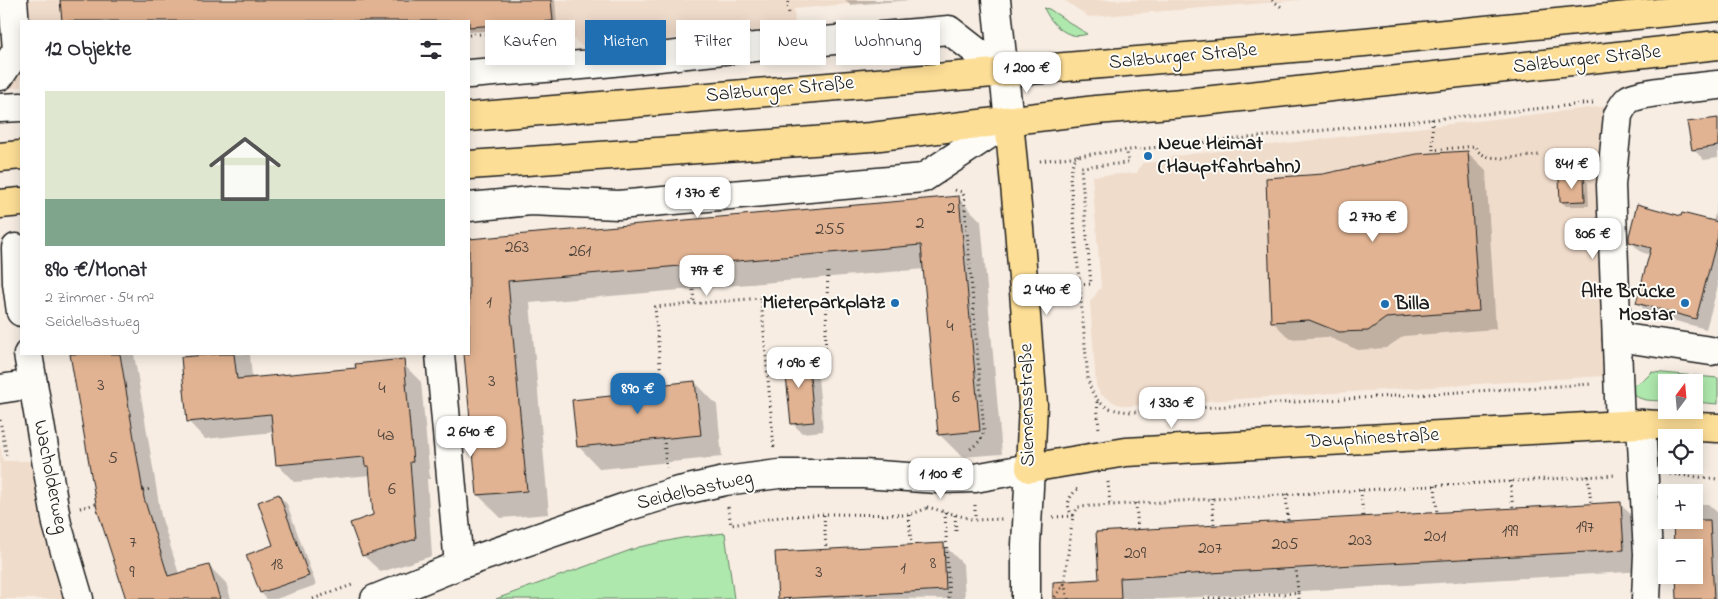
<!DOCTYPE html>
<html lang="de">
<head>
<meta charset="utf-8">
<style>
	body { margin:0; font-family:"Indie Flower",sans-serif; background:#f2f2f3; color:#2b2b33; height:100vh; display:flex; flex-direction:column; font-size:19px; white-space:nowrap }
	* { box-sizing:border-box; margin:0 }
	p { font-size:16px; color:#7c7c81 }
	.icon { flex:none; width:28px; height:28px; fill:none; stroke:currentColor; stroke-width:2; stroke-linecap:round; stroke-linejoin:round }
	.map { position:relative; flex:1; overflow:hidden }
	.side { position:absolute; left:20px; top:20px; width:450px; height:335px; display:flex; flex-direction:column; background:#fff; border-radius:0px; box-shadow:0 2px 12px #0003 }
	.side>* { flex:none }
	.banner { position:absolute; left:485px; top:20px; width:475px; height:45px; display:flex; gap:10px }
	.needle { width:32px; rotate:16deg }
	.buttons { position:absolute; left:1658px; top:374px; display:grid; gap:10px }
	.buttons a { display:grid; place-items:center; width:45px; height:45px; border-radius:0px; background:#fff; box-shadow:0 2px 12px #0003; font-size:25px }
	.price { position:absolute; translate:-50% -42px; padding:0 11px; border-radius:10px; background:#fff; color:#222; font-size:16px; line-height:32px; filter:drop-shadow(0 1px 2px #0008) }
	.price::after { content:''; position:absolute; left:50%; top:30px; width:15px; height:11px; margin-left:-8px; background:inherit; clip-path:polygon(0 0,100% 0,50% 100%) }
	.price.active { background:#1f6fb2; color:#fff }
	ul { padding:0; list-style:none }
	li { display:grid; align-content:center; gap:10px; height:265px; padding:0 25px }
	li+li { border-top:1px solid #e1e1e2 }
	li span { display:grid; place-items:center; height:155px; border-radius:0px; color:#555 }
	li>.icon { margin-inline-start:auto }
	span .icon { width:90px; height:90px; fill:#fffc; stroke-width:1 }
	li b { font-size:21px }
	h2 { display:flex; justify-content:space-between; align-items:center; height:60px; padding:0 25px; font-size:21px }
	.pill { padding:0 18px; border-radius:0px; background:#fff; box-shadow:0 2px 12px #0003; font-size:18px; line-height:45px }
	.pill.active { background:#1f6fb2; color:#fff }
	.map>svg:first-child { display:block }
	.built { fill:#f0dccb }
	.green { fill:#aee8ad; stroke:#658264 }
	.shadow { fill:#0003 }
	.building { fill:#e1b392; stroke:#1c1c1c }
	.lines { fill:none; stroke-linecap:round; stroke-linejoin:round }
	.minor-casing { stroke:#1c1c1c; stroke-width:31 }
	.major-casing { stroke:#1c1c1c; stroke-width:31 }
	.path { stroke:#1c1c1c; stroke-width:3; stroke-dasharray:1 4; stroke-linecap:butt }
	.minor { stroke:#fdfcf7; stroke-width:28 }
	.major { stroke:#fdde96; stroke-width:28 }
	.poi-dot { fill:#1f6fb2; stroke:#fdfcf7; stroke-width:2 }
	.labels { text-anchor:middle; dominant-baseline:central; stroke-width:4; stroke-linejoin:round; paint-order:stroke }
	.number-label { font-size:18px; fill:#4d423a }
	.street-label { font-size:20px; fill:#1c1c1c; stroke:#fdfcf7 }
	.poi-label { font-size:20px; font-weight:bold; fill:#1c1c1c; stroke:#fdfcf7; text-anchor:start }
</style>
</head>
<body>
<div class="map">
<svg width="1718" height="599" viewBox="0 0 1718 599">
	<rect width="100%" height="100%" fill="#f7ede3"/>
	<filter id="ink" filterUnits="userSpaceOnUse"><feTurbulence type="fractalNoise" baseFrequency=".02" numOctaves="2"/><feDisplacementMap in="SourceGraphic" scale="10" xChannelSelector="R" yChannelSelector="G"/><feConvolveMatrix kernelMatrix="1 2 1 2 8 2 1 2 1" color-interpolation-filters="sRGB"/></filter>
	<g filter="url(#ink)">
		<g class="built">
			<polygon points="0,0 890,0 794,9 795,27 583,47 557,25 469,32 469,21 21,21 21,87 0,89"/>
			<polygon points="1064,0 1302,0 1089,17"/>
			<polygon points="1606,106 1599,167 1604,376 1128,406 1117,404 1100,394 1096,385 1090,302 1101,287 1092,176 1137,173 1142,163 1166,161 1166,157"/>
			<polygon points="0,445 3,461 32,461 68,599 0,599"/>
		</g>
		<g class="green">
			<path d="M1044,8L1049,9L1087,34C1068,41 1051,24 1044,8Z"/>
			<path d="M1652,372L1718,378V404L1694,402V382H1666V401C1652,400 1635,403 1630,387L1645,379Z"/>
			<polygon points="725,533 734,599 496,599 639,547 682,538"/>
		</g>
		<g class="shadow">
			<polygon points="61,0 555,0 557,26 469,32 469,21 63,21"/>
			<polygon points="845,0 913,0 850,5"/>
			<polygon points="1718,119 1718,158 1704,160 1693,149"/>
			<polygon points="1468,153 1486,170 1496,329 1404,336 1386,348 1358,350 1328,337 1290,339 1272,321 1323,175"/>
			<polygon points="1584,178 1588,183 1589,206 1566,206 1561,201"/>
			<polygon points="958,198 981,221 1002,454 962,457 939,434 925,269 530,303 549,514 501,518 478,495 472,359 469,326 469,240"/>
			<polygon points="1717,204 1718,286 1706,329 1649,314 1638,303 1651,255 1641,252 1630,241 1682,218 1713,222"/>
			<polygon points="71,354 134,354 161,516 179,574 209,566 226,583 231,599 127,599 98,509"/>
			<polygon points="207,354 250,354 252,378 404,365 421,382 430,479 427,479 432,556 381,572 363,555 375,515 371,475 294,482 277,464 274,432 205,439 188,421"/>
			<polygon points="807,356 817,366 823,431 802,433 792,423"/>
			<polygon points="695,382 717,405 722,457 600,469 578,446 631,395"/>
			<polygon points="279,496 287,504 316,585 276,599 267,599 261,593 248,555 275,546"/>
			<polygon points="1620,504 1643,526 1645,571 1164,599 1075,599 1100,580"/>
			<polygon points="1694,504 1708,504 1718,513 1718,599 1678,599 1677,575 1694,575 1694,548 1674,520 1694,520"/>
			<polygon points="943,544 963,564 965,599 779,598"/>
		</g>
		<g class="building">
			<polygon points="60,0 551,0 553,21 469,27 469,21 62,21"/>
			<polygon points="1718,118 1718,146 1692,150 1687,122"/>
			<polygon points="1468,151 1479,311 1386,318 1368,331 1339,332 1309,320 1271,322 1266,178 1323,174 1417,154"/>
			<polygon points="1584,177 1585,201 1560,202 1559,178"/>
			<polygon points="959,196 980,431 938,435 921,245 508,281 527,491 477,495 464,354 469,354 469,239"/>
			<polygon points="1637,204 1681,216 1682,213 1718,222 1718,236 1696,319 1636,303 1651,248 1629,242 1629,236"/>
			<polygon points="70,354 120,354 144,498 168,576 209,565 220,599 126,599 97,509"/>
			<polygon points="217,354 234,354 237,379 356,368 355,364 404,359 413,462 410,462 416,539 362,556 350,523 373,515 369,466 365,466 364,457 276,465 271,414 187,422 181,357"/>
			<polygon points="808,354 814,422 791,424 784,357"/>
			<polygon points="695,381 701,435 577,447 572,400 630,394 629,388"/>
			<polygon points="279,494 309,576 260,593 246,555 273,545 258,502"/>
			<polygon points="1621,502 1624,550 1120,578 1121,599 1053,599 1053,582 1099,579 1096,532"/>
			<polygon points="1673,520 1710,520 1714,599 1677,599 1676,575 1694,575 1694,548 1674,548"/>
			<polygon points="944,543 946,590 778,599 775,552"/>
		</g>
		<g class="lines">
			<defs>
				<g id="minor">
					<polyline points="469,74 594,64 733,49 949,30 1003,72"/>
					<polyline points="0,76 17,50 13,0"/>
					<polyline points="0,108 21,107"/>
					<polyline points="469,207 531,201 618,205 923,178 1009,121 996,0"/>
					<polyline points="16,248 17,283 21,312"/>
					<polyline points="1617,339 1631,339 1711,351"/>
					<polyline points="28,354 57,524 79,599"/>
					<polyline points="440,354 459,565"/>
					<polyline points="0,389 33,384"/>
					<polyline points="1641,424 1648,554 1646,599"/>
					<path d="M1620,425L1611,185L1618,115C1621,109 1624,103 1629,99C1640,92 1702,87 1718,85"/>
					<polyline points="375,599 459,565 626,507 675,492 725,481 779,474 863,474 938,479 975,478 1030,468 1026,545 1026,599"/>
				</g>
				<g id="major">
					<polyline points="469,117 1364,42 1718,7"/>
					<polyline points="1009,121 1019,228 1033,405 1030,468 1126,452 1641,424 1718,428"/>
					<polyline points="0,157 21,155"/>
					<polyline points="469,165 871,137 1096,110 1195,102 1718,45"/>
					<polyline points="0,204 21,202"/>
				</g>
			</defs>
			<use href="#minor" class="minor-casing"/>
			<use href="#major" class="major-casing"/>
			<g class="path">
				<polyline points="1272,0 1284,9"/>
				<polyline points="788,2 789,16"/>
				<polyline points="469,35 553,28 566,39"/>
				<path d="M1432,119L1433,150L1475,146C1481,165 1523,156 1540,155"/>
				<path d="M1078,155L1073,162L1070,177L1088,379C1094,405 1106,410 1131,412L1592,384"/>
				<polyline points="1040,161 1100,153 1593,103"/>
				<polyline points="955,190 962,192 964,196 984,431 981,440 968,451"/>
				<polyline points="691,265 694,303"/>
				<polyline points="1079,285 1091,284 1081,167 1128,163 1127,151"/>
				<polyline points="825,358 828,272"/>
				<polyline points="661,377 655,307 761,298 774,449"/>
				<polyline points="1097,402 1099,430"/>
				<polyline points="0,420 7,457"/>
				<polyline points="664,438 666,468"/>
				<polyline points="1670,474 1718,479"/>
				<polyline points="1588,476 1591,504"/>
				<polyline points="1510,481 1513,509"/>
				<polyline points="1108,482 1110,505"/>
				<polyline points="1435,485 1437,513"/>
				<polyline points="1361,490 1363,517"/>
				<polyline points="143,491 150,489"/>
				<polyline points="1286,494 1288,521"/>
				<polyline points="1212,498 1214,525"/>
				<polyline points="1136,503 1138,530"/>
				<polyline points="975,505 975,520"/>
				<polyline points="728,507 731,525 780,517 827,514 909,515 928,508"/>
				<polyline points="927,507 975,520 1002,519"/>
				<polyline points="80,508 96,504"/>
				<polyline points="945,512 949,599"/>
				<polyline points="824,515 826,549"/>
				<polyline points="909,515 911,545"/>
				<polyline points="955,515 956,532"/>
				<path d="M1073,516C1065,507 1068,496 1078,489"/>
				<polyline points="1053,517 1073,516"/>
				<polyline points="1298,593 1299,599"/>
				<polyline points="1055,597 1064,584"/>
				<polyline points="313,599 352,585"/>
				<polyline points="1068,599 1064,583 1073,516 1078,507 1616,475"/>
				<polyline points="1204,599 1298,593 1296,568"/>
			</g>
			<use href="#minor" class="minor"/>
			<use href="#major" class="major"/>
		</g>
	</g>
	<g class="poi-dot">
		<circle cx="1148" cy="156" r="5"/>
		<circle cx="895" cy="303" r="5"/>
		<circle cx="1685" cy="303" r="5"/>
		<circle cx="1385" cy="304" r="5"/>
	</g>
	<g class="labels">
		<g class="number-label">
			<text x="951" y="209">2</text>
			<text x="920" y="224">2</text>
			<text x="830" y="230">255</text>
			<text x="517" y="248">263</text>
			<text x="580" y="252">261</text>
			<text x="489" y="303">1</text>
			<text x="950" y="327">4</text>
			<text x="492" y="382">3</text>
			<text x="101" y="386">3</text>
			<text x="382" y="389">4</text>
			<text x="956" y="398">6</text>
			<text x="386" y="436">4a</text>
			<text x="113" y="459">5</text>
			<text x="392" y="490">6</text>
			<text x="1585" y="528">197</text>
			<text x="1510" y="532">199</text>
			<text x="1435" y="537">201</text>
			<text x="1360" y="541">203</text>
			<text x="133" y="543">7</text>
			<text x="1285" y="545">205</text>
			<text x="1210" y="549">207</text>
			<text x="1135" y="554">209</text>
			<text x="933" y="564">8</text>
			<text x="277" y="565">18</text>
			<text x="903" y="569">1</text>
			<text x="132" y="573">9</text>
			<text x="819" y="573">3</text>
		</g>
		<g class="street-label">
			<text transform="translate(1183 57) rotate(-5)">Salzburger Straße</text>
			<text transform="translate(1587 60) rotate(-6)">Salzburger Straße</text>
			<text transform="translate(780 90) rotate(-5)">Salzburger Straße</text>
			<text transform="translate(1028 405) rotate(-91)">Siemensstraße</text>
			<text transform="translate(1373 439) rotate(-3)">Dauphinestraße</text>
			<text transform="translate(50 477) rotate(79)">Wacholderweg</text>
			<text transform="translate(695 491) rotate(-13)">Seidelbastweg</text>
		</g>
		<g class="poi-label">
			<text x="1158" y="144">Neue Heimat<tspan x="1158" dy="23">(Hauptfahrbahn)</tspan></text>
			<text x="1675" y="292" text-anchor="end">Alte Brücke<tspan x="1675" dy="23">Mostar</tspan></text>
			<text x="885" y="303" text-anchor="end">Mieterparkplatz</text>
			<text x="1395" y="304">Billa</text>
		</g>
	</g>
</svg>
<div class="buttons">
<a><svg class="needle" viewBox="-14 -14 28 28"><path d="M0-13l5 13h-10z" fill="#e53935"/><path d="M0 13l5-13h-10z" fill="#7c7c81"/></svg></a>
<a><svg class="icon" aria-label="locate" viewBox="0 0 24 24"><circle cx="12" cy="12" r="6"/><path d="M12 2v4M12 18v4M2 12h4M18 12h4"/></svg></a>
<a>+</a>
<a>−</a>
</div>
<b class="price" style="left:1027px;top:94px">1 200 €</b>
<b class="price" style="left:1572px;top:190px">841 €</b>
<b class="price" style="left:698px;top:219px">1 370 €</b>
<b class="price" style="left:1373px;top:243px">2 770 €</b>
<b class="price" style="left:1593px;top:260px">806 €</b>
<b class="price" style="left:707px;top:297px">797 €</b>
<b class="price" style="left:1047px;top:316px">2 440 €</b>
<b class="price" style="left:799px;top:389px">1 090 €</b>
<b class="price active" style="left:638px;top:415px">890 €</b>
<b class="price" style="left:1172px;top:429px">1 330 €</b>
<b class="price" style="left:471px;top:458px">2 640 €</b>
<b class="price" style="left:941px;top:500px">1 100 €</b>
<div class="banner">
<a class="pill">Kaufen</a>
<a class="pill active">Mieten</a>
<a class="pill">Filter</a>
<a class="pill">Neu</a>
<a class="pill">Wohnung</a>
</div>
<section class="side">
<h2>12 Objekte<svg class="icon" aria-label="filters" viewBox="0 0 24 24"><path d="M4 7h16M4 17h16"/><circle cx="9" cy="7" r="2"/><circle cx="15" cy="17" r="2"/></svg></h2>
<ul>
<li><span style="background:linear-gradient(#dfe7d0 70%,#7fa58c 0)"><svg class="icon" aria-label="home" viewBox="0 0 24 24"><path d="M3 11l9-7 9 7M6 9v11h12V9"/></svg></span><div><b>890 €/Monat</b><p>2 Zimmer · 54 m²</p><p>Seidelbastweg</p></div></li>
</ul>
</section>
</div>
</body>
</html>
